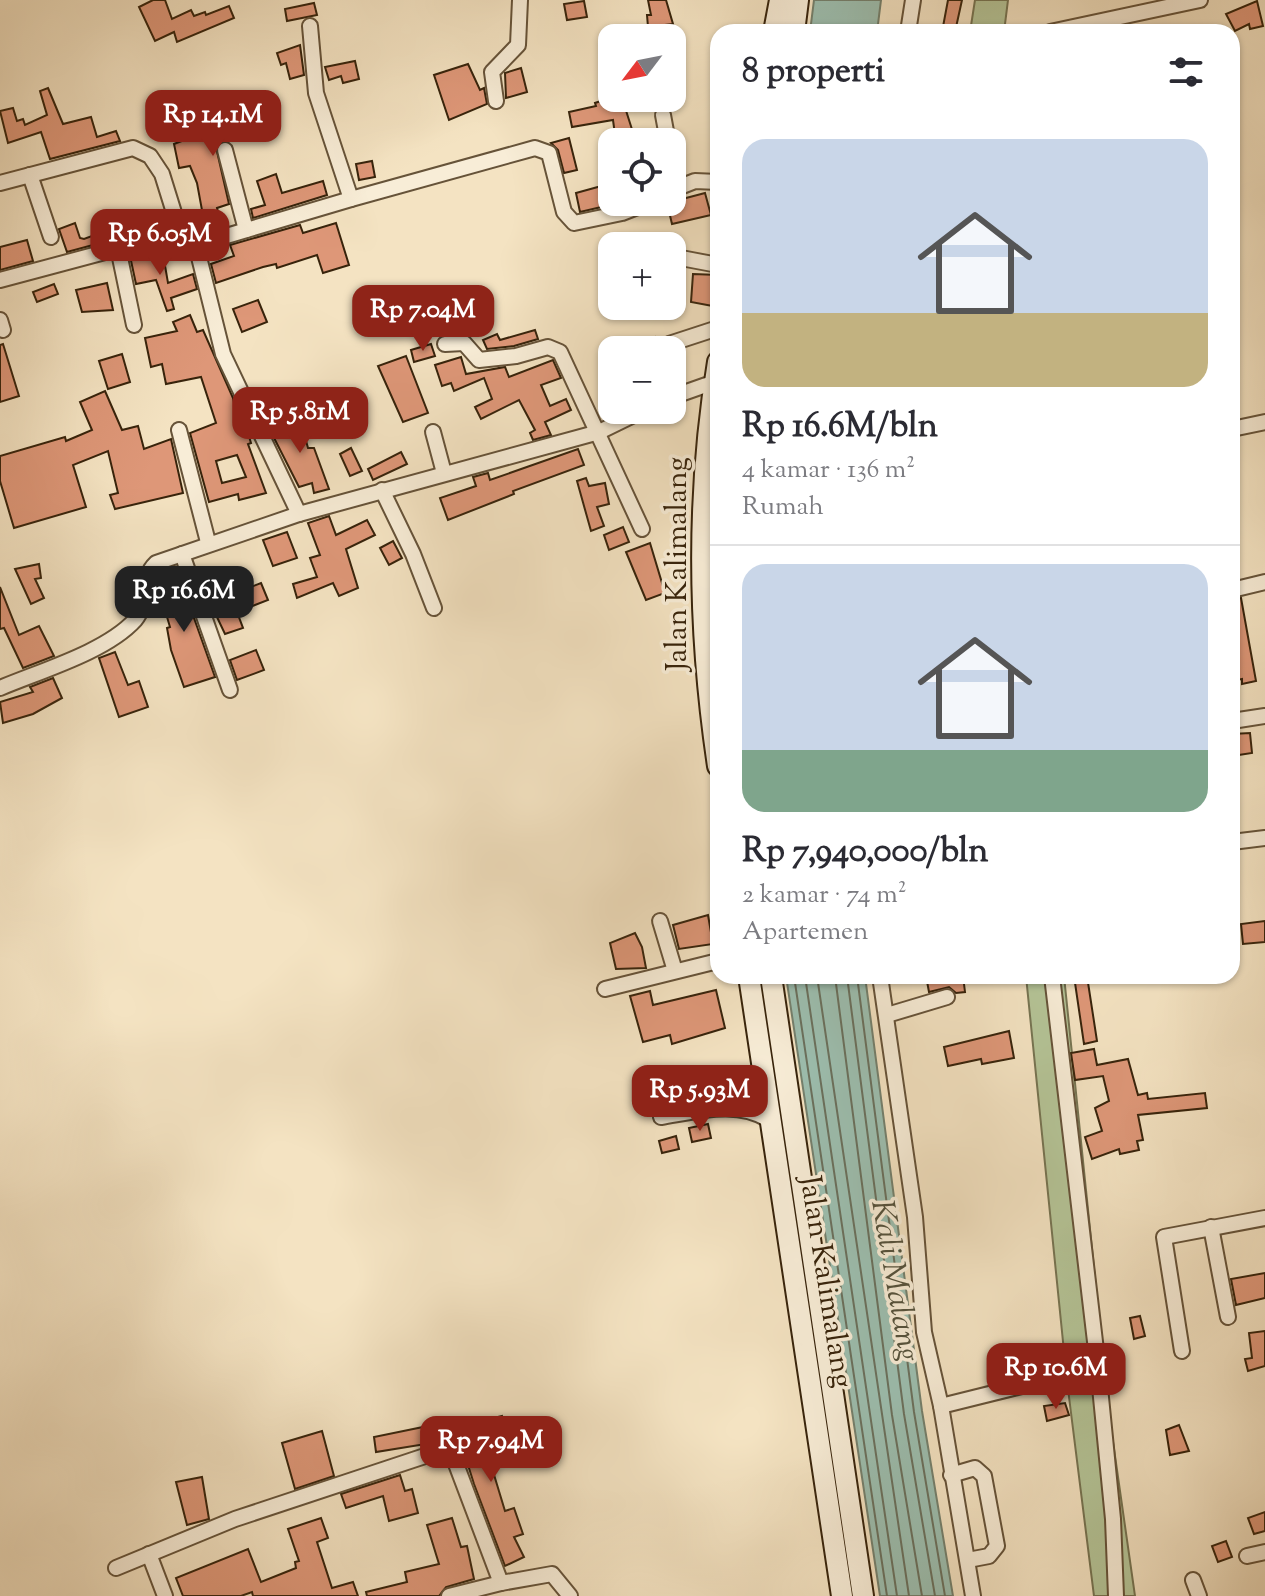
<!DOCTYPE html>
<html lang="id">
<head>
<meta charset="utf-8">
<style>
	body { margin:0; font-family:"Sorts Mill Goudy",serif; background:#f7f7f7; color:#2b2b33; height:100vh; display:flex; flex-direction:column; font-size:30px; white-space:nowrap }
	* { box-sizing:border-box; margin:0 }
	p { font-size:26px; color:#7c7c81 }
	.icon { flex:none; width:44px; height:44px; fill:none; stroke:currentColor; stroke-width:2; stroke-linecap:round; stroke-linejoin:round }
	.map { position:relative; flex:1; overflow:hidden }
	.sheet { position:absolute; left:710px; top:24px; width:530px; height:960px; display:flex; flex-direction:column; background:#fff; border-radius:24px; box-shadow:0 2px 6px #0004 }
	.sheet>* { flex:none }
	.needle { width:52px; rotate:238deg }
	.fabs { position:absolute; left:598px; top:24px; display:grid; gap:16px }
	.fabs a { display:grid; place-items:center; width:88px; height:88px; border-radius:16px; background:#fff; box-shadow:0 2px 6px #0004; font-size:40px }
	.price { position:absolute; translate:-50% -68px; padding:0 18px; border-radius:16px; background:#8f2418; color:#fff; font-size:26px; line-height:52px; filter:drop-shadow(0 2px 4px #0008) }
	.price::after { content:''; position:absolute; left:50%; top:48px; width:24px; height:18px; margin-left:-12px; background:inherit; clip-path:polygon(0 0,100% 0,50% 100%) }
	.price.active { background:#222; color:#fff }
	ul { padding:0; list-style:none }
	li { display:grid; align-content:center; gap:16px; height:424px; padding:0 32px }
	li+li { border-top:2px solid #e1e1e2 }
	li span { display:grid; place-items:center; height:248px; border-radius:24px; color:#555 }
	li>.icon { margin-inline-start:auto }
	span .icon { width:144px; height:144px; fill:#fffc; stroke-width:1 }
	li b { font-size:34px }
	h2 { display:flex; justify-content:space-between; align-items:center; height:96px; padding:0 32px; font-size:34px }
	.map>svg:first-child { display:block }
	.green { fill:#b5c598; stroke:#767452; stroke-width:2 }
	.water { fill:#9cbeaf; stroke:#74806d; stroke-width:2 }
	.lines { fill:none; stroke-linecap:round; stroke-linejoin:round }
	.shore { stroke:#6a705d; stroke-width:2 }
	.building { fill:#de9778; stroke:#37230b; stroke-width:2; fill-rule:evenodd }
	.street-casing { stroke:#665339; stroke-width:18 }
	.secondary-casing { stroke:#37230b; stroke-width:24 }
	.street { stroke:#f8edd7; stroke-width:14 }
	.secondary { stroke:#f8edd7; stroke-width:20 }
	.labels { text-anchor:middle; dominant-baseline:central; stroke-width:7; stroke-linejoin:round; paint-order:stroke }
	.street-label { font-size:30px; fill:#37230b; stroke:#f8edd7 }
	.water-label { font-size:32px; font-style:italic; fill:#55523c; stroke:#f8edd7 }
</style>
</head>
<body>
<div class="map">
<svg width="1265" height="1596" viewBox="0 0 1265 1596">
	<rect width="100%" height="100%" fill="#f4e3c2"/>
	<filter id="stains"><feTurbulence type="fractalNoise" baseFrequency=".0025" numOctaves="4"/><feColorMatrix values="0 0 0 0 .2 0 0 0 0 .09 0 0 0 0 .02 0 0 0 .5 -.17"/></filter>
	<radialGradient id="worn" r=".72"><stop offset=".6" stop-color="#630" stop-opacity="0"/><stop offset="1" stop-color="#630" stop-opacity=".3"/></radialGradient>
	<g class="green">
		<polygon points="975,0 1008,0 1004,32 970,32"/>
		<polygon points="1026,976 1064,976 1109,1414 1135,1596 1094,1596 1067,1381"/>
	</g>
	<g class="water">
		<polygon points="814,0 881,0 877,32 810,32"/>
		<polygon points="786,976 865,976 922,1411 953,1596 880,1596"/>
	</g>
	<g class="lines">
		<g class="shore">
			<polyline points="794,976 887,1596"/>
			<polyline points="805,976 897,1596"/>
			<polyline points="817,976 909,1596"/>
			<polyline points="835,976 892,1415 922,1596"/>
			<polyline points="847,976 904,1414 935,1596"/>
			<polyline points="857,976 914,1412 945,1596"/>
		</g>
	</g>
	<g class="building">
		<polygon points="153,0 165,0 172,19 191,10 194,16 205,12 206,15 229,6 234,18 177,42 174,32 155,41 139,7"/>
		<polygon points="648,0 666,0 673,24 648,27 647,15 651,15"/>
		<polygon points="948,0 962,0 955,32 942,32"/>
		<polygon points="584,1 587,17 567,20 564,4"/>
		<polygon points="1257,1 1263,26 1250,29 1249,24 1235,31 1226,14"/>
		<polygon points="314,3 317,15 287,21 285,9"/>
		<polygon points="300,45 304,75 290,79 286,63 281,65 277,53"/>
		<polygon points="355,61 359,79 343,83 341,76 329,80 325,67"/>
		<polygon points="468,64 480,90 484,88 487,104 449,120 434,75"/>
		<polygon points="521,68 527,92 506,98 505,73"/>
		<polygon points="48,88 63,124 91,117 97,137 116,131 120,141 50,159 41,132 8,143 0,111 13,108 17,121 23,119 25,125 47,115 40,91"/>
		<polygon points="214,97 224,125 255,113 263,134 222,141 216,147 229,204 217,208 222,227 206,232 197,183 190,166 179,168 174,144 208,131 199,102"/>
		<polygon points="610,98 622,98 636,142 616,142 613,120 572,127 569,112 596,106 595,103"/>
		<polygon points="569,138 577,170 564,173 558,150 551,143"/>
		<polygon points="372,161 375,177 359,180 356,164"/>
		<polygon points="276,174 282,193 323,181 327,195 253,218 251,209 265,205 257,181"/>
		<polygon points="605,185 610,205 580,212 576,193"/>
		<polygon points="705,193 711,215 672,224 667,203"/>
		<polygon points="130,222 143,222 145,231 67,252 59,229 75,223 80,238 84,239"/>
		<polygon points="336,223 349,265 323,273 317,255 277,268 276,264 263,267 216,283 211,264 234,256 230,245 300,225 303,233"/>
		<polygon points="27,240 33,261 0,270 0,247"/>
		<polygon points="148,251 149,257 163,254 168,283 193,274 197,289 171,298 174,309 167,311 156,280 136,284 130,256"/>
		<polygon points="693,274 718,275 718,307 691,302"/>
		<polygon points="107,283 113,310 82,312 76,290"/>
		<polygon points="54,284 58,294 37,302 33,292"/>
		<polygon points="258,300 267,322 242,332 233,309"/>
		<path d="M190,315L197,332L203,330L233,398L240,432L247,430L251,443L248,444L266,493L239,500L238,494L209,502L190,433L216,423L201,377L166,384L162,364L151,367L145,338L177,331L173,322ZM237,455L246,477L222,483L216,461Z"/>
		<polygon points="535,330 538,339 514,346 487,349 483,340 497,334 500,340"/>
		<polygon points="655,337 660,350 624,350"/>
		<polygon points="3,344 19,396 0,402 0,345"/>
		<polygon points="431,344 435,356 414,362 411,350"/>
		<polygon points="122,354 130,382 108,389 99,361"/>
		<polygon points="406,356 428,413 403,422 378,366"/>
		<polygon points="461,357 466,374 505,367 509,377 553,360 561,378 541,385 550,406 566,399 571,410 545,422 551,435 533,440 530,433 535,430 519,400 481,419 475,407 492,399 484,378 454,391 451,383 442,386 435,365"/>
		<polygon points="105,391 122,430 138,426 144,449 171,439 183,493 115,509 110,495 118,493 108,451 73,465 86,507 14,528 0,481 0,456 65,437 66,441 92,430 80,402"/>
		<polygon points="355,392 365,420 343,430 330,402"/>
		<polygon points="300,419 308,448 314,448 329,489 314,493 312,483 299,487 269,428"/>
		<polygon points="351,448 362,471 350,476 340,454"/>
		<polygon points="578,449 584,465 513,491 514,494 448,520 440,498 476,486 473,477 488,473 490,480"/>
		<polygon points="401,452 407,464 373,480 368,469"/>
		<polygon points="586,478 589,486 605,483 609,504 597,507 604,526 591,531 577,481"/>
		<polygon points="329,516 336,535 367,520 375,535 346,549 358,588 339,596 333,583 297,598 293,584 317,577 310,558 320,555 308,523"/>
		<polygon points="623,527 629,542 609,550 604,535"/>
		<polygon points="287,532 297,558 273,566 263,540"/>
		<polygon points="393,541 402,558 389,565 380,548"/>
		<polygon points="650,543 665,593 646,600 626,552"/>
		<polygon points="39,564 41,578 35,579 44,598 31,604 15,569"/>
		<polygon points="179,576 215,677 184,687 171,650 167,628 170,627 162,600 157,602 155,592 157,582"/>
		<polygon points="261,583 268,600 237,612 243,628 225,634 207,596 226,589 228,596"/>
		<polygon points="0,587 19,635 39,626 54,656 23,668 4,628 0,629"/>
		<polygon points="1241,598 1256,681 1242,684 1242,679 1232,681 1232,600"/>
		<polygon points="256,650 264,670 237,680 230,660"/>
		<polygon points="115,652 128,685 139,681 148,707 119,717 99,658"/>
		<polygon points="53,678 62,698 33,714 3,723 0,702 33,692 30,687"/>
		<polygon points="1250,733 1252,753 1232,756 1232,734"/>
		<polygon points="708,915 713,944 679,949 673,925"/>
		<polygon points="1265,921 1265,942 1243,944 1241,924"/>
		<polygon points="635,933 642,947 646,968 616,969 610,943"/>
		<polygon points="926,976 963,976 965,992 956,993 949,987 929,992"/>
		<polygon points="1074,976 1087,976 1097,1041 1084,1044"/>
		<polygon points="716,990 725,1028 672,1044 670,1035 643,1042 630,996 650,991 653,1005"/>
		<polygon points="1009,1031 1014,1058 982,1064 981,1059 948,1066 944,1047"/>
		<polygon points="1094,1049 1097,1065 1128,1059 1138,1095 1147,1093 1148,1099 1205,1093 1207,1108 1138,1115 1143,1140 1137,1141 1139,1150 1120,1154 1119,1149 1092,1159 1085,1137 1102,1131 1095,1108 1109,1101 1103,1076 1075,1080 1071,1053"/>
		<polygon points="708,1124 711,1138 692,1142 689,1128"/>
		<polygon points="676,1136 679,1149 662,1153 659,1141"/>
		<polygon points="1265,1273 1265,1298 1236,1305 1231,1279"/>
		<polygon points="1140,1316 1145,1336 1134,1339 1130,1318"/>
		<polygon points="1265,1331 1265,1366 1248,1371 1245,1359 1252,1358 1249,1333"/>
		<polygon points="1065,1403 1069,1415 1047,1421 1044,1406"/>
		<polygon points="502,1416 508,1438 485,1445 505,1511 514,1508 523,1534 514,1537 524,1557 505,1566 474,1484 463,1449 466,1448 464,1439 457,1440 453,1428"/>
		<polygon points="1179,1425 1189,1451 1170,1455 1166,1430"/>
		<polygon points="428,1426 432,1443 376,1452 374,1437"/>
		<polygon points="322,1431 334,1476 295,1489 282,1443"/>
		<polygon points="400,1475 405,1491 412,1489 418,1513 389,1521 383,1496 346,1508 341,1494"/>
		<polygon points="202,1477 209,1519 187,1525 176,1482"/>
		<polygon points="1265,1512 1265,1531 1254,1534 1248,1518"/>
		<polygon points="321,1518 328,1538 317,1542 332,1588 353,1582 358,1596 253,1596 252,1592 241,1596 183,1596 176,1578 248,1549 261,1582 296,1568 295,1562 299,1561 288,1529"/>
		<polygon points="452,1518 461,1547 467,1546 474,1579 446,1587 439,1596 367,1596 366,1592 407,1582 405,1572 439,1564 427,1525"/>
		<polygon points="1226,1541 1232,1557 1218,1562 1212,1546"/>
	</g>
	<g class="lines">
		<defs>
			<g id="street">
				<polyline points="908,32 913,0"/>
				<polyline points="1050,32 1200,0"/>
				<polyline points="496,101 492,72 518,45 520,0"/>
				<polyline points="663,115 668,142"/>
				<polyline points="225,150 246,230"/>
				<polyline points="672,168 677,188"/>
				<polyline points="30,175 51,237"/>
				<polyline points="0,183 133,148 150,156 162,174 180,232 196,245 223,354 299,514"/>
				<polyline points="672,190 695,181 718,182"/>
				<polyline points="351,199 535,148 549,153 564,212 574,223 622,213 650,202"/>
				<polyline points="196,245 351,199 316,93 310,26"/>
				<polyline points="118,248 134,325"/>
				<polyline points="681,258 718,265"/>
				<polyline points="0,280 180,232"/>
				<polyline points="0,320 3,330"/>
				<polyline points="445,344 464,343 479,360 516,356 548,347 560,352 642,529"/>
				<polyline points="669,344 718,328"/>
				<polyline points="672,397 706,385 718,386"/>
				<polyline points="1232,429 1265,422"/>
				<polyline points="179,430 208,542"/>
				<polyline points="433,432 444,473"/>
				<polyline points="382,490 413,554 434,608"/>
				<polyline points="182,554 230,690"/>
				<polyline points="1232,590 1265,582"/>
				<path d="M0,688C40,671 106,652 135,620C150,602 139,579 156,563L299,514L599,432L644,410"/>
				<polyline points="1232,721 1265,716"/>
				<polyline points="1232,842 1265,838"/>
				<polyline points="660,921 675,971"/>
				<polyline points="880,976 915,1217 924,1332 941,1406 973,1596"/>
				<polyline points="1052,976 1098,1367 1113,1519 1116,1596"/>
				<polyline points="605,989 718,961"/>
				<polyline points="887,1015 947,997"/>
				<path d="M661,1117C698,1111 740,1099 772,1122"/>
				<polyline points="1211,1227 1228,1317"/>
				<polyline points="1182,1351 1164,1237 1265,1218"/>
				<polyline points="941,1406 1098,1367"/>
				<polyline points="951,1475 975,1468 984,1476 997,1546 989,1556 968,1560"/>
				<polyline points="149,1554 165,1596"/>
				<polyline points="1247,1556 1265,1552"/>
				<polyline points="116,1568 235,1519 437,1452 453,1456 501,1583 552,1574 570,1596"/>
				<polyline points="1193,1580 1199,1596"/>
				<polyline points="449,1596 501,1583"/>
			</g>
			<g id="secondary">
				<polyline points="774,32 780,0"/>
				<polyline points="794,32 798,0"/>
				<path d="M718,362C696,495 698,632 718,766"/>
				<polyline points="749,976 842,1596"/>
				<polyline points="771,976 863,1596"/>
			</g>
		</defs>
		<use href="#street" class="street-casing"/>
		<use href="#secondary" class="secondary-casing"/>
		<use href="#street" class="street"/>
		<use href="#secondary" class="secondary"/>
	</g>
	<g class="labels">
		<g class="street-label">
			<text transform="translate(678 564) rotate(-90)">Jalan Kalimalang</text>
			<text transform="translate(825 1282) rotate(81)">Jalan Kalimalang</text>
		</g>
		<g class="water-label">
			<text transform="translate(894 1281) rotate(80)">Kali Malang</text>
		</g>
	</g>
	<rect width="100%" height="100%" filter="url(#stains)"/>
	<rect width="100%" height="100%" fill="url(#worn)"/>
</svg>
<div class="fabs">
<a><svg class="needle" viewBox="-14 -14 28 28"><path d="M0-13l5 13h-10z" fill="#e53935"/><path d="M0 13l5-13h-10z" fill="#7c7c81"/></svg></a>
<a><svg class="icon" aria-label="locate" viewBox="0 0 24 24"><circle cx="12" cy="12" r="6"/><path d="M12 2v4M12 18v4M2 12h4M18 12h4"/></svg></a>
<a>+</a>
<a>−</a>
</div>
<b class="price" style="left:213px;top:158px">Rp 14.1M</b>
<b class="price" style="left:160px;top:277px">Rp 6.05M</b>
<b class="price" style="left:423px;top:353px">Rp 7.04M</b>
<b class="price" style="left:300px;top:455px">Rp 5.81M</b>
<b class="price active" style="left:184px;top:634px">Rp 16.6M</b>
<b class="price" style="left:700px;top:1133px">Rp 5.93M</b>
<b class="price" style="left:1056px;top:1411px">Rp 10.6M</b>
<b class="price" style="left:491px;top:1484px">Rp 7.94M</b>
<section class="sheet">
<h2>8 properti<svg class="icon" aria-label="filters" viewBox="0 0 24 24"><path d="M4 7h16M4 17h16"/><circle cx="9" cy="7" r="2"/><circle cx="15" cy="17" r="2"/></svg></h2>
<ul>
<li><span style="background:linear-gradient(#c9d6e8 70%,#c2b280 0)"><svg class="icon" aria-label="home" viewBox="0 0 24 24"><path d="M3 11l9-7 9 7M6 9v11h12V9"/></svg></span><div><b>Rp 16.6M/bln</b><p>4 kamar · 136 m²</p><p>Rumah</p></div></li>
<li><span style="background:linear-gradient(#c9d6e8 75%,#7fa58c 0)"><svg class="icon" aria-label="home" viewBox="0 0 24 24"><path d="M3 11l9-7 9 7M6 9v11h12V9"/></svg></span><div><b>Rp 7,940,000/bln</b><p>2 kamar · 74 m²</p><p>Apartemen</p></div></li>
</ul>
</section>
</div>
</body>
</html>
